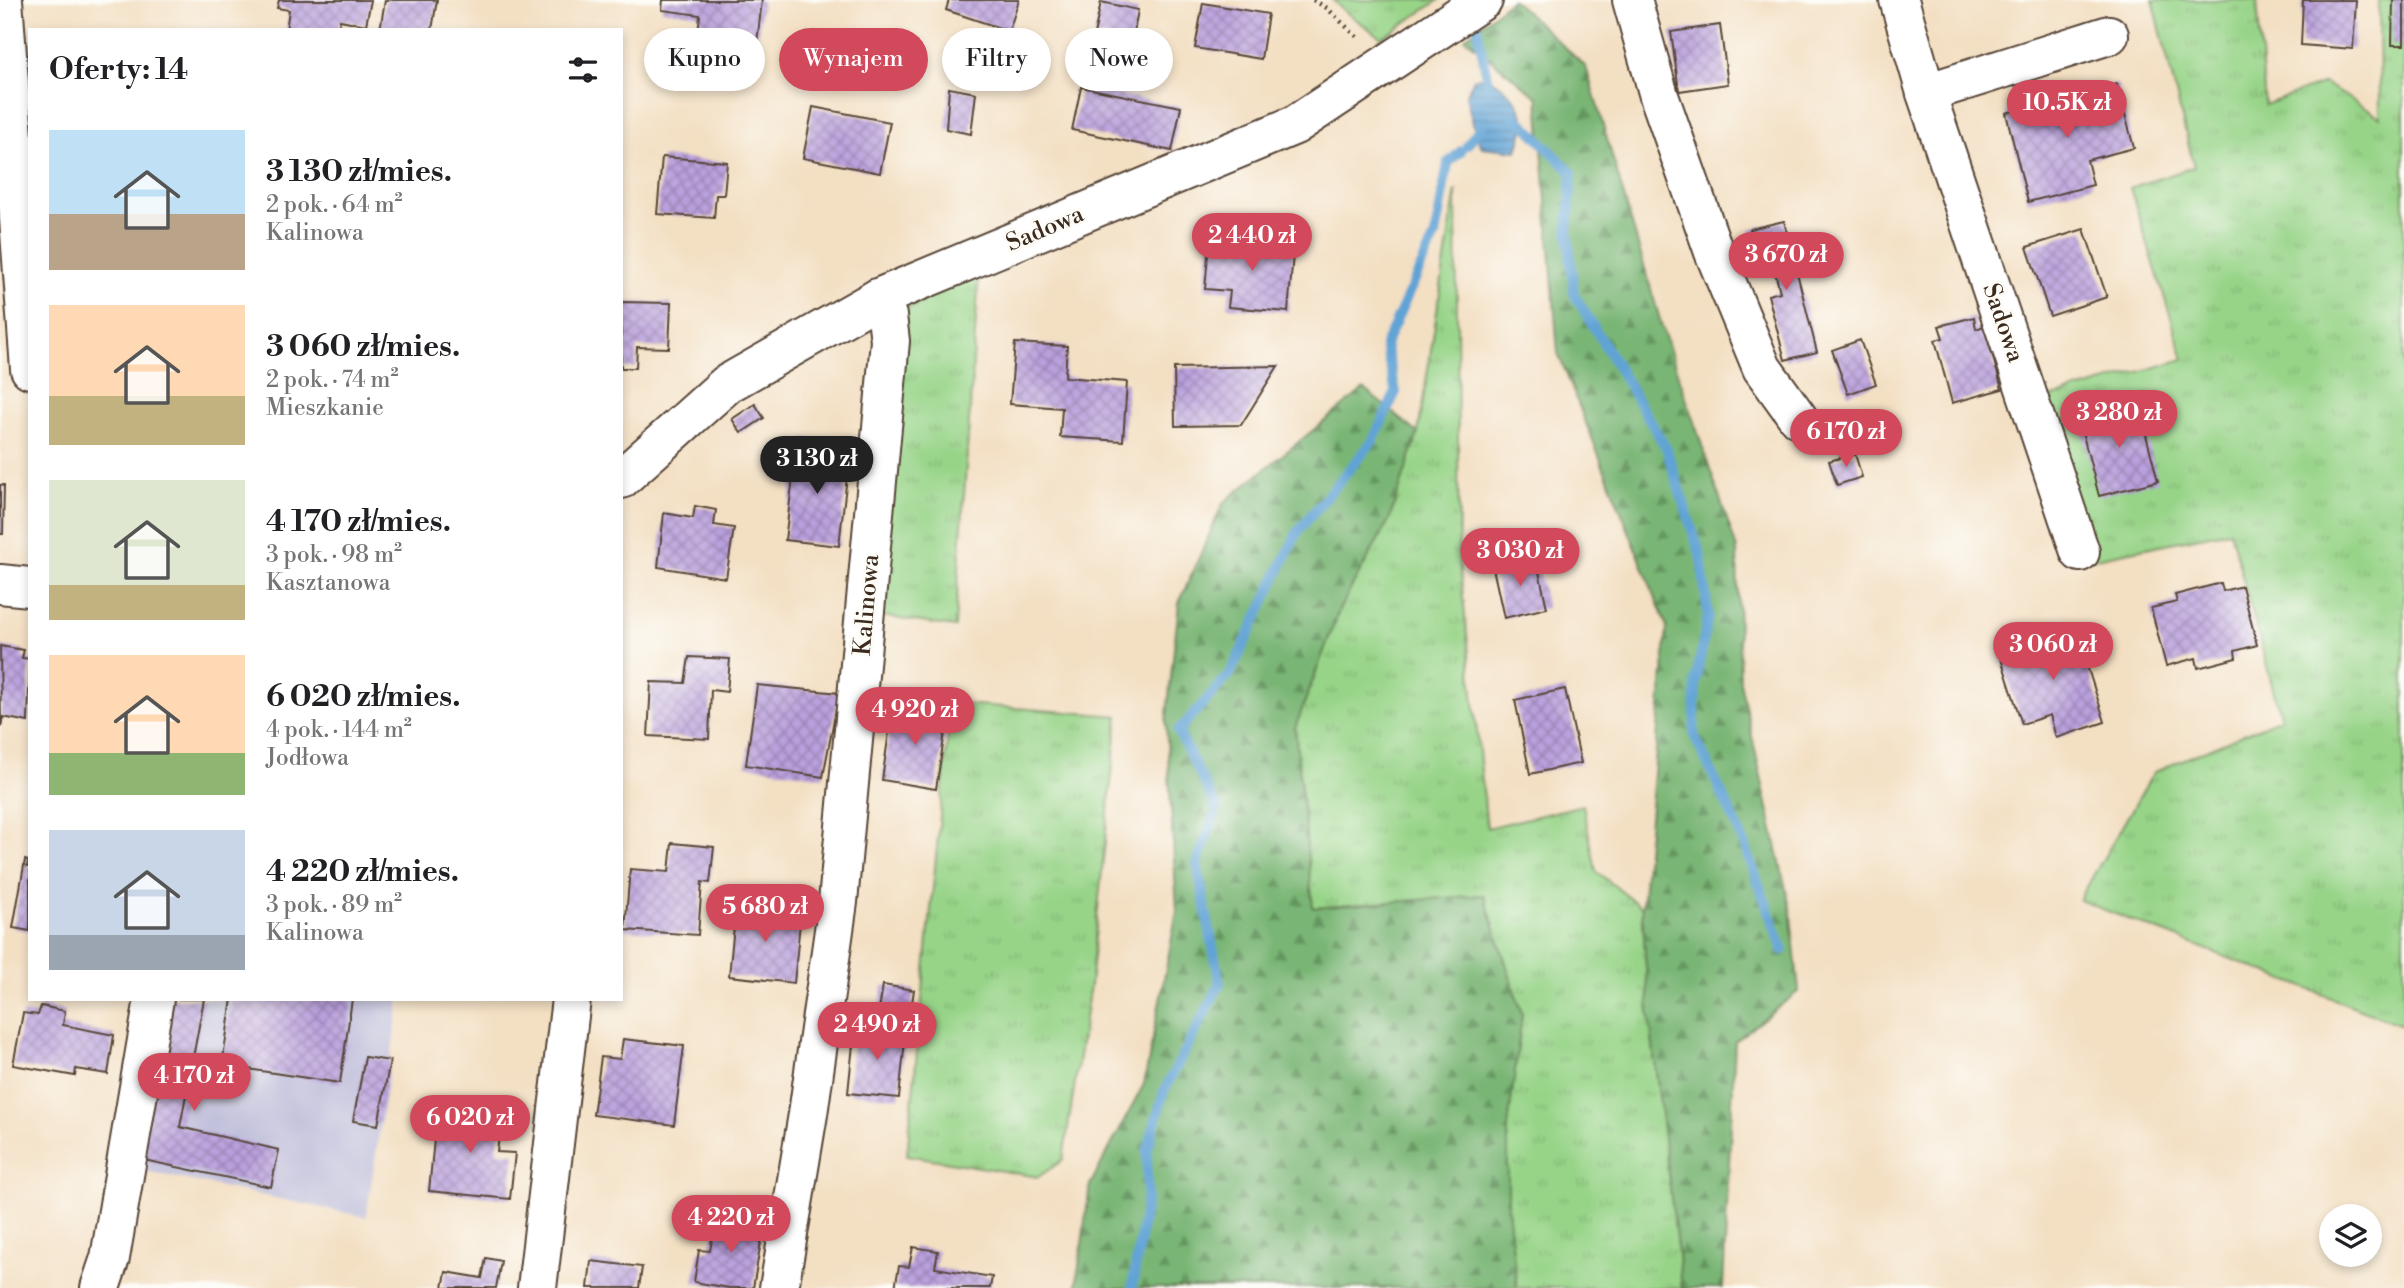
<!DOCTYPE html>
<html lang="pl">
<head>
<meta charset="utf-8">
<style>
	body { margin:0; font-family:"Libre Bodoni",serif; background:#f6f6f6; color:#202124; height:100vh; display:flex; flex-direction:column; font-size:26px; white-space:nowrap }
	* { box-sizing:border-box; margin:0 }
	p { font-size:23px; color:#757577 }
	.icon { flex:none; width:38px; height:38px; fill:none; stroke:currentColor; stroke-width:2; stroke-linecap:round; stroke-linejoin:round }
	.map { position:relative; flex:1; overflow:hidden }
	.details { position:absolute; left:28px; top:28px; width:595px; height:973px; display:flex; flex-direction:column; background:#fff; border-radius:0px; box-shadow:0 4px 10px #0003 }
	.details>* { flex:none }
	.top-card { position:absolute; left:644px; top:28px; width:665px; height:63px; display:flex; gap:14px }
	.buttons { position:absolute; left:2319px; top:1204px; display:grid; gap:14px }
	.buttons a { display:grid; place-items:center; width:63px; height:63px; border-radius:50%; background:#fff; box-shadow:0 4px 10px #0003; font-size:35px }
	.price { position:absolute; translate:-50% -60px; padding:0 16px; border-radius:24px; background:#d1495b; color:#fff; font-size:23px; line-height:46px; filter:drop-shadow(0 2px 4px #0008) }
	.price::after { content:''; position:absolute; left:50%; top:42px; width:21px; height:16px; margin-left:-10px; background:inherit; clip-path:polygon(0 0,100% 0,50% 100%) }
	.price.selected { background:#222; color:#fff }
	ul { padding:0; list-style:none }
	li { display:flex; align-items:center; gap:21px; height:175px; padding:0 21px }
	li span { display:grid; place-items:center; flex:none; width:196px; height:140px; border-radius:0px; color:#555 }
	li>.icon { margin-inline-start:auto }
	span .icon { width:84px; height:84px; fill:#fffc; stroke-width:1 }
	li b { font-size:30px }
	h2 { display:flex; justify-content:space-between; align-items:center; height:84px; padding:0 21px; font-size:30px }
	.chip { padding:0 24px; border-radius:32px; background:#fff; box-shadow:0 4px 10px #0003; font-size:24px; line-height:63px }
	.chip.selected { background:#d1495b; color:#fff }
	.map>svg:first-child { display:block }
	.industrial { fill:#c2c1dc }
	.grass { fill:url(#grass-tufts); stroke:#697f53; stroke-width:2 }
	.forest { fill:url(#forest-firs); stroke:#5a7049; stroke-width:2 }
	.water { fill:url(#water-rules); stroke:#4e667a; stroke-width:2 }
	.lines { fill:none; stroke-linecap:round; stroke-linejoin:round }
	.stream { stroke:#61a3d5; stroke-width:10 }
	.building { fill:url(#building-cross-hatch) }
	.minor-casing { stroke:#574537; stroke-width:42 }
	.path { stroke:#574537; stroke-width:4.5; stroke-dasharray:2 5; stroke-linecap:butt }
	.minor { stroke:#fff; stroke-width:38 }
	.labels { text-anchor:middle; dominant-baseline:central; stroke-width:6; stroke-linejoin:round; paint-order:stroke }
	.street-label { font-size:24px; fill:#3b2a1e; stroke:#fdfcf7 }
</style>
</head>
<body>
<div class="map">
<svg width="2404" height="1288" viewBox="0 0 2404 1288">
	<defs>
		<pattern id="grass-tufts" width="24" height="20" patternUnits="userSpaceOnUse" patternTransform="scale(1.75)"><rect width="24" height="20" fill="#97d488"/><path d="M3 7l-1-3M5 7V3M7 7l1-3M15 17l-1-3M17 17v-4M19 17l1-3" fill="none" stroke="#83b675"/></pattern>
		<pattern id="forest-firs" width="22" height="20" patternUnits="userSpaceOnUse" patternTransform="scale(1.75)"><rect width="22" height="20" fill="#79b674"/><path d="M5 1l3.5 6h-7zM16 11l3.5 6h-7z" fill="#64945f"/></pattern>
		<pattern id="water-rules" width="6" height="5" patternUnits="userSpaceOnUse" patternTransform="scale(1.75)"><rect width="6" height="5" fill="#61a3d5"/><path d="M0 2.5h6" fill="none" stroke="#5185ac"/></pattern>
		<pattern id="building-cross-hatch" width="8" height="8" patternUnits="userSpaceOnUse" patternTransform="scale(1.75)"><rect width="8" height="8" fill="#baa0dd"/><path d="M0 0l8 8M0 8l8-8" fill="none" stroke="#9883b3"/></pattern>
	</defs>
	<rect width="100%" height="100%" fill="#fdfcf7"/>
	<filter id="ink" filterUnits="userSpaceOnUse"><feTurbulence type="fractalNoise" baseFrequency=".0143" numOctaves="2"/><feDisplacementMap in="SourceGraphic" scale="14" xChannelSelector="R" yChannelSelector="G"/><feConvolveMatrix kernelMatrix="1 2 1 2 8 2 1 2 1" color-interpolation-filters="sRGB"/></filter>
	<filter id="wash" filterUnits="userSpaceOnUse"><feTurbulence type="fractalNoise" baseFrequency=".00686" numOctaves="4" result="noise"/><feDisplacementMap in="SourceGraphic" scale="28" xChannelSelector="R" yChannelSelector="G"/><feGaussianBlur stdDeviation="1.57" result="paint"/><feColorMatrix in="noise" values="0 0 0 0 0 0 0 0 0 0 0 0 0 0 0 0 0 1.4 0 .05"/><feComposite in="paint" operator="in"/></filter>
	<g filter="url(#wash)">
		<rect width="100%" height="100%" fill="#f3dfc2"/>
		<polygon class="industrial" points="165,999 400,999 366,1217 130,1168"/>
		<g class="grass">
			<polygon points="1333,0 1439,0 1382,38 1344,11"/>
			<polygon points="2153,0 2257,0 2265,105 2324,83 2380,117 2379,0 2404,0 2404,1026 2079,900 2154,772 2281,718 2230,531 2091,559 2039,401 2184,359 2130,188 2194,167"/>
			<polygon points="1456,190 1459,558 1487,828 1583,805 1596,871 1642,908 1649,1013 1682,1288 1517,1288 1508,1208 1508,1126 1522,1014 1484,895 1313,908 1295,728 1340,608 1389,520 1418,433"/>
			<polygon points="979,275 955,627 874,615 900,311"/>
			<polygon points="951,703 1118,716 1090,985 1063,1160 1038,1177 907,1155"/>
		</g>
		<g class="forest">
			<polygon points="1511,0 1513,0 1586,67 1663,330 1737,549 1740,682 1790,907 1799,991 1735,1041 1723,1288 1682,1288 1649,1013 1642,908 1667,627 1558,353 1538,98 1465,38"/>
			<polygon points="1364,389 1418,433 1389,520 1340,608 1295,728 1313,908 1484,895 1522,1014 1508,1126 1508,1208 1517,1288 1076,1288 1090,1185 1144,1084 1177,911 1166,723 1179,603 1223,503"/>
		</g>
		<path class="water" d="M1486,76C1503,86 1522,100 1524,123C1524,131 1519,142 1517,151L1482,147L1476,135L1466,96L1474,79Z"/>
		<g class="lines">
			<g class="stream">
				<polyline points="1469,18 1477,26 1489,88"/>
				<polyline points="1514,118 1524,124 1572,173 1568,231 1574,294 1666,448 1701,557 1708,615 1696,681 1694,735 1738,828 1783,950"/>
				<polyline points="1467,145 1482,125"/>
				<polyline points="1132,1288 1147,1195 1147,1152 1164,1091 1220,984 1197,864 1217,808 1178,731 1230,674 1298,531 1372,442 1396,392 1385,345 1435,236 1448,163 1461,151"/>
			</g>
		</g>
		<g id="blocks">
			<g class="building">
				<polygon points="279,0 371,0 366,25 340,20 338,30 286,30 289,10 277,8"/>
				<polygon points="385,0 437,0 432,30 380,30"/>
				<polygon points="663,0 762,0 756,51 697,44 700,15 662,10"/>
				<polygon points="949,0 1019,0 1009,31 946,10"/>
				<polygon points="2303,0 2356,0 2353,49 2301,45"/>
				<polygon points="2393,0 2404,0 2404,45 2392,45"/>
				<polygon points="1101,2 1138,10 1132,43 1094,35"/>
				<polygon points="1203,3 1268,14 1261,59 1195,48"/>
				<polygon points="1720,25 1728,84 1679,91 1671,32"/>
				<polygon points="2117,84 2134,148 2087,160 2093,185 2028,202 2006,113"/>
				<polygon points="1081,87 1181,107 1172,151 1072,130"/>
				<polygon points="949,88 976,93 971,134 946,129"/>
				<polygon points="813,107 890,122 880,173 803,158"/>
				<polygon points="662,157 727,162 724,195 716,195 714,218 657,214"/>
				<polygon points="1784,221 1817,352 1785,360 1768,295 1780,292 1770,252 1758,255 1750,229"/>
				<polygon points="2084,229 2107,297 2050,316 2027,247"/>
				<polygon points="1231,237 1294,243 1288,312 1228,307 1230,291 1205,289 1209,244 1230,246"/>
				<polygon points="621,302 671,303 669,348 637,347 636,368 621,368"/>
				<polygon points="1974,317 1976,329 1984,326 2002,389 1952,403 1935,340 1943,338 1939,326"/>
				<polygon points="1860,340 1876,384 1848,394 1832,350"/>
				<polygon points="1015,343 1067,346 1065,377 1127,382 1123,441 1060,437 1062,408 1010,404"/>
				<polygon points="1278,366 1241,425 1175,426 1174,368"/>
				<polygon points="755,404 764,418 741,433 732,419"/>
				<polygon points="2138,404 2158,481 2099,496 2079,420"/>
				<polygon points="803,438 827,441 826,454 844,455 842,476 847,476 839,546 785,540 796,454 800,455"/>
				<polygon points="1855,454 1862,477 1837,485 1829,461"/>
				<polygon points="0,485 4,485 3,534 0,534"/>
				<polygon points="695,506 716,510 714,525 734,528 726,578 658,567 664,513 693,518"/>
				<polygon points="1536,558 1547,608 1504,618 1493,568"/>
				<polygon points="2221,583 2223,591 2242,586 2257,645 2235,651 2236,658 2198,668 2196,658 2166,666 2151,608 2177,602 2175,595"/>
				<polygon points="2074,625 2105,722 2056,738 2050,715 2022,724 1998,649"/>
				<polygon points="0,646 24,650 22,658 30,659 28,722 3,717 1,727"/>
				<polygon points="689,657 730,659 727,692 711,690 709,739 648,736 651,682 685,683"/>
				<polygon points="757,685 839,693 823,777 746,765"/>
				<polygon points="1565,689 1581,763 1530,774 1515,700"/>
				<polygon points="893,705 948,713 936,789 882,780"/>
				<polygon points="672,843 714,847 710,883 702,882 698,935 625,930 630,869 669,872"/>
				<polygon points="25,860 28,861 27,867 30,867 30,931 13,928"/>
				<polygon points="736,906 801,912 794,983 729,976"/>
				<polygon points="883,985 914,990 909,1022 878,1016"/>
				<polygon points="171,999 204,999 180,1127 279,1150 271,1187 139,1159"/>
				<polygon points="232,999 352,999 340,1083 222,1065"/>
				<polygon points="41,1006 65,1011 63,1025 114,1035 108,1074 76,1069 75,1076 13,1065 23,1013 38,1015"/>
				<polygon points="855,1025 906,1030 899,1098 848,1093"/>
				<polygon points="623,1039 684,1046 674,1125 593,1115 601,1057 620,1059"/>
				<polygon points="365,1057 390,1061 378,1125 353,1121"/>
				<polygon points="437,1108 502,1114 497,1152 515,1153 510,1199 429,1191"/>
				<polygon points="716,1217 764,1224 753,1288 729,1288 694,1282 699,1250 710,1251"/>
				<polygon points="913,1247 938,1251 935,1268 992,1277 990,1288 895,1288 899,1266 909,1267"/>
				<polygon points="486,1258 501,1261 496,1288 443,1288 446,1272 482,1278"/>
				<polygon points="591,1261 642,1267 639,1288 588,1288"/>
			</g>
		</g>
	</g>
	<g filter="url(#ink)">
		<use href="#blocks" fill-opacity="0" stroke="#574537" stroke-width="2"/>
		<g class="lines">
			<defs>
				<g id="minor">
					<polyline points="3,0 30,369"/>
					<polyline points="1632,0 1659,96 1714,252 1762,368 1798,418"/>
					<polyline points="1899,0 1926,93 2080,552"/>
					<polyline points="1926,93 2109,35"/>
					<polyline points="621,479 727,384 878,298 1295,125 1483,0"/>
					<polyline points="0,584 30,587"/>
					<polyline points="100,1288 110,1258 154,999"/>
					<polyline points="537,1288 571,999"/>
					<polyline points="779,1288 808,1114 838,902 890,341 887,316 878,298"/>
				</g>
			</defs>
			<use href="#minor" class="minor-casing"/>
			<polyline class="path" points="1313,0 1327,8 1357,37"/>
			<use href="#minor" class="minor"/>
		</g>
	</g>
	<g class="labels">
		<g class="street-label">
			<text transform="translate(1045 229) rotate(-23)">Sadowa</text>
			<text transform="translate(2003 323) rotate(71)">Sadowa</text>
			<text transform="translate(867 605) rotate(-85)">Kalinowa</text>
		</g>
	</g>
</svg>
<div class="buttons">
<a><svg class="icon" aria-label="layers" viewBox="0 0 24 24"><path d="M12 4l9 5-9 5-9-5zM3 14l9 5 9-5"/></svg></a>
</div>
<b class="price" style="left:2067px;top:140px">10.5K zł</b>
<b class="price" style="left:1252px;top:273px">2 440 zł</b>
<b class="price" style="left:1786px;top:292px">3 670 zł</b>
<b class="price" style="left:2119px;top:450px">3 280 zł</b>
<b class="price" style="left:1846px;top:469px">6 170 zł</b>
<b class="price selected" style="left:817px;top:496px">3 130 zł</b>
<b class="price" style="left:1520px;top:588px">3 030 zł</b>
<b class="price" style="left:2053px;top:682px">3 060 zł</b>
<b class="price" style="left:915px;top:747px">4 920 zł</b>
<b class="price" style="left:765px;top:944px">5 680 zł</b>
<b class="price" style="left:877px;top:1062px">2 490 zł</b>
<b class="price" style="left:194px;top:1113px">4 170 zł</b>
<b class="price" style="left:470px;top:1155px">6 020 zł</b>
<b class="price" style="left:731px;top:1255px">4 220 zł</b>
<div class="top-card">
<a class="chip">Kupno</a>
<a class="chip selected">Wynajem</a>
<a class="chip">Filtry</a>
<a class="chip">Nowe</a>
</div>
<section class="details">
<h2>Oferty: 14<svg class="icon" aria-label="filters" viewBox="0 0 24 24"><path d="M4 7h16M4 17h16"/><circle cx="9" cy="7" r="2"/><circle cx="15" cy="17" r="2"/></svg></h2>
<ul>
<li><span style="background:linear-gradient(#bfe0f5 60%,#b9a48a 0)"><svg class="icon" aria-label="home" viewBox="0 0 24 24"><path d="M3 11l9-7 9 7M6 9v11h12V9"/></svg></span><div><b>3 130 zł/mies.</b><p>2 pok. · 64 m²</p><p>Kalinowa</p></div></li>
<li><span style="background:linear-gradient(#ffd9b3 65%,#c2b280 0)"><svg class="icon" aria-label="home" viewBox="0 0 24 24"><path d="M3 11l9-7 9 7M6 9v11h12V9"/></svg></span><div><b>3 060 zł/mies.</b><p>2 pok. · 74 m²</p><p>Mieszkanie</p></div></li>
<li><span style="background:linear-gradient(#dfe7d0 75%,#c2b280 0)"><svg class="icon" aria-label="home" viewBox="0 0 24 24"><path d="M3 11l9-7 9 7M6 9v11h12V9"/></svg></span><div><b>4 170 zł/mies.</b><p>3 pok. · 98 m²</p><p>Kasztanowa</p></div></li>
<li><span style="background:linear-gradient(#ffd9b3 70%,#8fb573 0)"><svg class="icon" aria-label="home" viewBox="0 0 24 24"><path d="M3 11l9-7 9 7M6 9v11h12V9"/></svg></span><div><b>6 020 zł/mies.</b><p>4 pok. · 144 m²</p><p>Jodłowa</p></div></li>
<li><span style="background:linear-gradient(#c9d6e8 75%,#9aa5b1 0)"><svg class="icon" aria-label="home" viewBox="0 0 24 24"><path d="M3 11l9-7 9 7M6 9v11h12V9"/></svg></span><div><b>4 220 zł/mies.</b><p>3 pok. · 89 m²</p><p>Kalinowa</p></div></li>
</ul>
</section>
</div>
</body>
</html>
